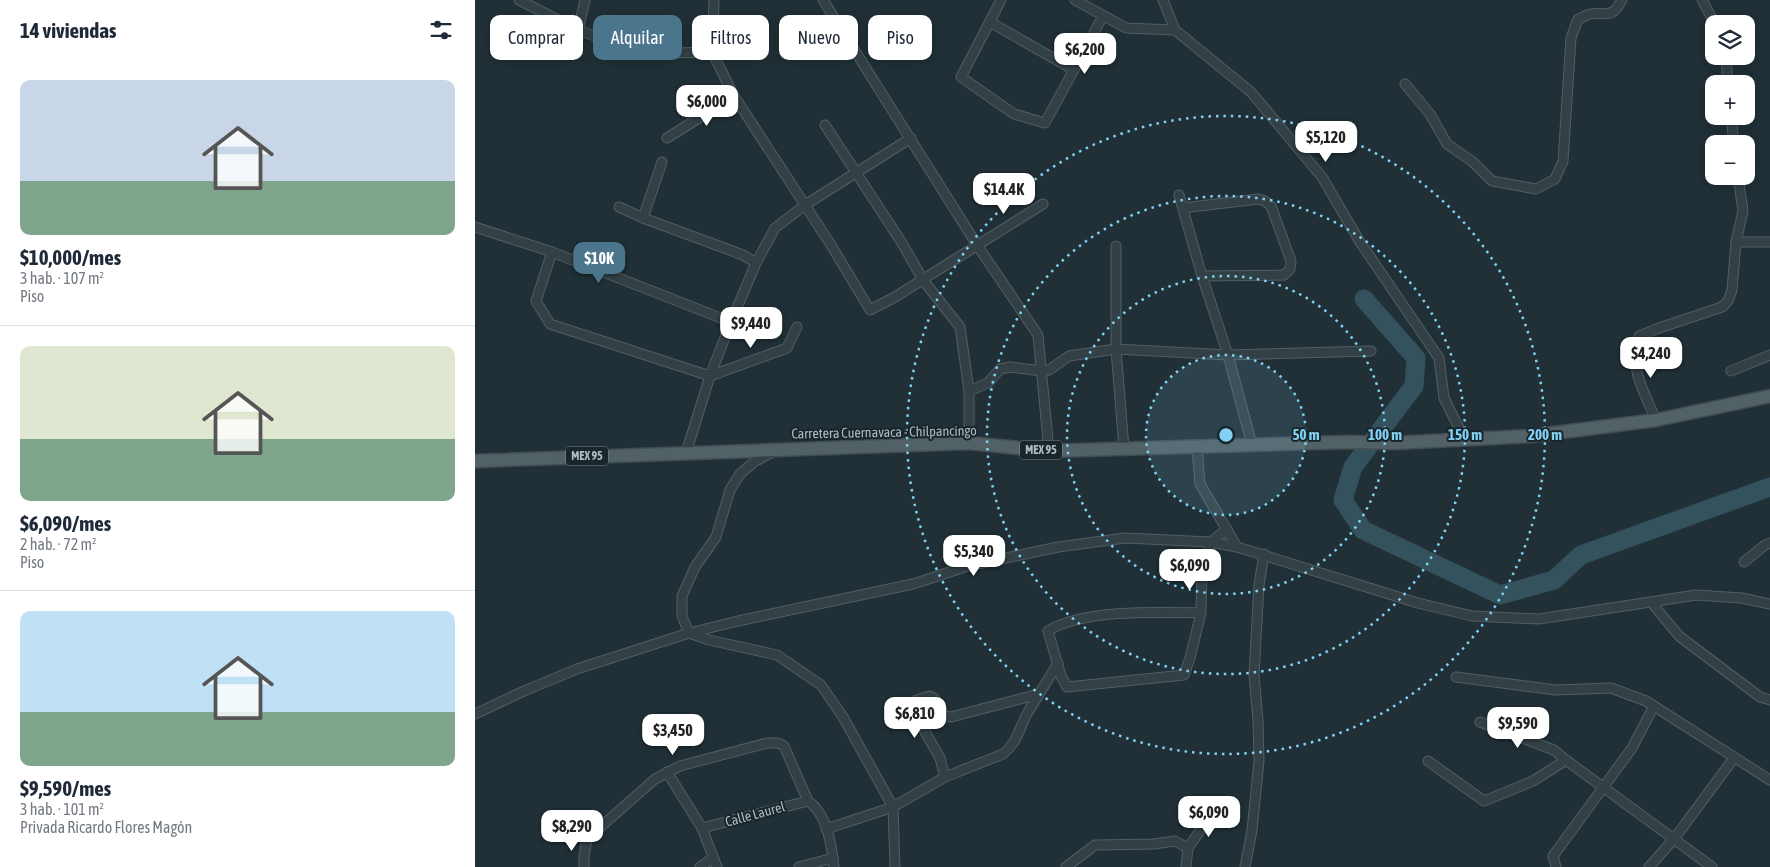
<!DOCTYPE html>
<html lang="es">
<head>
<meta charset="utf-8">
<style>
	body { margin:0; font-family:"Asap Condensed",sans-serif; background:#f2f2f3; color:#1f2937; height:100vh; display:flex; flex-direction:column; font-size:19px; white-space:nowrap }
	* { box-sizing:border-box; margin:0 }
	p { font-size:16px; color:#747a83 }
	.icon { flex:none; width:28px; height:28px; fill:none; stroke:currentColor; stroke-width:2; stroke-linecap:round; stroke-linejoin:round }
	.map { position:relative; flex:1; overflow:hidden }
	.panel { display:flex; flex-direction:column; background:#fff; width:475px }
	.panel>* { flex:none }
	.banner { position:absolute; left:15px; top:15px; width:475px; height:45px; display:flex; gap:10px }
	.tools { position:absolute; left:1230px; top:15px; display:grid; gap:10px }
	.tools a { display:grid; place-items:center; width:50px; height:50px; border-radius:10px; background:#fff; box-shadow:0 2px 12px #0003; font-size:25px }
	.price { position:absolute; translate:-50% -42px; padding:0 11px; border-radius:10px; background:#fff; color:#222; font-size:16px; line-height:32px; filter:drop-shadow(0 1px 2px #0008) }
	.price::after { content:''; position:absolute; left:50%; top:30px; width:15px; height:11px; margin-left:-8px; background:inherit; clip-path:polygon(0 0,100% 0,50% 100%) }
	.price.selected { background:#4b758c; color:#fff }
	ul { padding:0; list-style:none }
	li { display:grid; align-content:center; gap:10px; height:265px; padding:0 20px }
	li+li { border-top:1px solid #e0e1e3 }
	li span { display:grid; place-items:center; height:155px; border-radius:10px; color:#555 }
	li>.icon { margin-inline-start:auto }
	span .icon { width:90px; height:90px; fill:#fffc; stroke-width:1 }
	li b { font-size:21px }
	h2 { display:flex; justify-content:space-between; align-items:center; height:60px; padding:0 20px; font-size:21px }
	.pill { padding:0 18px; border-radius:10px; background:#fff; box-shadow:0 2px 12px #0003; font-size:18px; line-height:45px }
	.pill.selected { background:#4b758c; color:#fff }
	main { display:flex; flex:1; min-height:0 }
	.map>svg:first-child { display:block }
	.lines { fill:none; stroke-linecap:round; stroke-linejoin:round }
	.river { stroke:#34525d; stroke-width:19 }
	.minor-casing { stroke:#515f64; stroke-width:11 }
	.primary-casing { stroke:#404d53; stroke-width:15 }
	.minor { stroke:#334146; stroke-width:9 }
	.primary { stroke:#516166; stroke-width:12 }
	.ring { fill:none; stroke:#81d1f4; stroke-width:2.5; stroke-dasharray:2.5 5 }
	.labels { text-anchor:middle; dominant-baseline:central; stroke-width:4; stroke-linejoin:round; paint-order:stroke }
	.shield { fill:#19262b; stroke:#818f95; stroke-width:1 }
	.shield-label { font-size:12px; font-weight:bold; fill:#adbcc3 }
	.street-label { font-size:14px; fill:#adbcc3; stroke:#19262b }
	.centre { fill:#81d1f4; stroke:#19262b; stroke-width:2.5 }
	.ring-label { font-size:15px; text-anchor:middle; font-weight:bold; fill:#81d1f4; stroke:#19262b; stroke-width:4; stroke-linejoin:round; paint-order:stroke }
</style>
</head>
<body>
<main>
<section class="panel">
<h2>14 viviendas<svg class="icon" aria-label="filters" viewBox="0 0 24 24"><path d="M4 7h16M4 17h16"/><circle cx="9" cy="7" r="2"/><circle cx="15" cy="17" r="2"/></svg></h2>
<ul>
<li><span style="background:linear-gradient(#c9d6e8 65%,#7fa58c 0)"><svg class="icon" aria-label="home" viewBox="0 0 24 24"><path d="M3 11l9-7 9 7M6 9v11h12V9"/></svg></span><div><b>$10,000/mes</b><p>3 hab. · 107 m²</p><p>Piso</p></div></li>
<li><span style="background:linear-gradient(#dfe7d0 60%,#7fa58c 0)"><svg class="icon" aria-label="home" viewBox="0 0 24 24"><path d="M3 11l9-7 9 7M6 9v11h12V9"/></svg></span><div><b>$6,090/mes</b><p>2 hab. · 72 m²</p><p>Piso</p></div></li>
<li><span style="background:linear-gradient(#bfe0f5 65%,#7fa58c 0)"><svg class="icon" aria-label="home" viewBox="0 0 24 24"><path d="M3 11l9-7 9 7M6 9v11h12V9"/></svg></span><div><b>$9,590/mes</b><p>3 hab. · 101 m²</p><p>Privada Ricardo Flores Magón</p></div></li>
</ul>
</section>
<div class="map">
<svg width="1295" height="867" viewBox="0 0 1295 867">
	<rect width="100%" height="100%" fill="#203036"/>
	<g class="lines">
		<polyline class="river" points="889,299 941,358 939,386 878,467 868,500 888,530 1025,595 1079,580 1106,555 1295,487"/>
		<defs>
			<g id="minor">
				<polyline points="44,0 99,28 132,41 197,53 237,52"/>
				<polyline points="239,0 237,52 259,96 356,245 395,310 420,297 568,204"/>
				<polyline points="348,0 502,245 563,335 574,451"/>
				<polyline points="526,0 486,77 539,114 570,123 628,16"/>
				<polyline points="600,0 651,28 700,30 776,92 847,177 885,242 964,358 969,398 989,438"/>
				<polyline points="688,0 700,30"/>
				<polyline points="1227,0 1240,24"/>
				<polyline points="515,22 599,70"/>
				<polyline points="103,30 110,0"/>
				<polyline points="1251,56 1253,84"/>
				<path d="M930,84L955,114L972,144L998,162L1017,181L1061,189L1080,179L1088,161L1096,38L1103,19C1107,18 1111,15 1115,14C1132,12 1137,19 1147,0"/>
				<polyline points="1256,116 1259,144"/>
				<polyline points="350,125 427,243 448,280 485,327 494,391"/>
				<polyline points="192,138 259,96"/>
				<polyline points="704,195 727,276 753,355 777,445"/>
				<polyline points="144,207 168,218 268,255 281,263"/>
				<polyline points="708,208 783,199 790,201 796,206 816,261 815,269 809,275 727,276"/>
				<polyline points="168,218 187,162"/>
				<polyline points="0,227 77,252 256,322"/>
				<polyline points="1261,242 1295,242"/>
				<polyline points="641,246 641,349 649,449"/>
				<polyline points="77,252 61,301 75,324 235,376 312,348 322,327"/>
				<polyline points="1256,371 1295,355"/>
				<path d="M1181,420C1169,392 1153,367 1164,336L1181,329L1247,307L1253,301L1257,290L1261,242L1268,211L1263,176"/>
				<polyline points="494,443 494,391 513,383 525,369 535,367 567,371 574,370 594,356 641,349 753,355 896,351"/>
				<polyline points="722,447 725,484 762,547"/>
				<polyline points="298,452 279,462 265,474 255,490 241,537 220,567 207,596 207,616 214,633 234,640 302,655 346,685 368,717 418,807 420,867"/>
				<polyline points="211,453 235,376 256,322 281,263 300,228 330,205 436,138"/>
				<polyline points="1269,562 1290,545 1295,543"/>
				<polyline points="1176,602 1204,636 1285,697 1295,700"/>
				<path d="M726,613C685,612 607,609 573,631L586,676L592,687L709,675L715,658L726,613L727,567L736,542L752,529"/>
				<polyline points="981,677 1081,690 1136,688 1171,701 1295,780"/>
				<polyline points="0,714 49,691 102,669 214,633 263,621 438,584 493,566 583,547 650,538 736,542 762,547 943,603 997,616 1064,619 1221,595 1267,598 1295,604"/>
				<polyline points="1005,722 1079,750 1091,760 1237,867"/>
				<polyline points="953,761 1009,801 1058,781 1091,760"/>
				<polyline points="192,772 227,828 242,867"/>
				<polyline points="470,777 465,758 437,709 438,702 441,700 455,696 460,699 469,716 476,717 564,694"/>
				<polyline points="227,828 333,801"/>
				<path d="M351,829L418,807L470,777L528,754C542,743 544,729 552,714C562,697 573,680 583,663"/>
				<polyline points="713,848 735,816"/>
				<path d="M109,867V856L112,839L180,779L205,766L292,743H303L309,746L333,801C352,813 357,846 359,867"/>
				<polyline points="225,867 238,858"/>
				<polyline points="324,867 358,858"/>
				<polyline points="591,867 620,845 679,844 700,841 713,848 711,867"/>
				<polyline points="770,867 777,830 784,761 783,720 779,675 784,585 789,554"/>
				<polyline points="1081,867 1078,856 1157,748 1179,706"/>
				<polyline points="1174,867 1199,839 1259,758"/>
			</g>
			<polyline id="primary" points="0,461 494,443 574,451 873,442 920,443 1056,436 1181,420 1295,396"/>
		</defs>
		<use href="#minor" class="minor-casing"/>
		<use href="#primary" class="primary-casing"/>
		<use href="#minor" class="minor"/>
		<use href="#primary" class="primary"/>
	</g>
	<circle cx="751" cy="435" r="80" fill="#81d1f4" fill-opacity=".12"/>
	<g class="ring">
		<circle cx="751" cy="435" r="80"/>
		<circle cx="751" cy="435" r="159"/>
		<circle cx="751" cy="435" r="239"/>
		<circle cx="751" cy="435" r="319"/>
	</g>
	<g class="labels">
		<g class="shield">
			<rect x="545" y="440.5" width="42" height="19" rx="4"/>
			<rect x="91" y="446.5" width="42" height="19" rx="4"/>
		</g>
		<g class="shield-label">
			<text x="566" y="450">MEX 95</text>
			<text x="112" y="456">MEX 95</text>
		</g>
		<g class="street-label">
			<text transform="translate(409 432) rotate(-1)">Carretera Cuernavaca - Chilpancingo</text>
			<text transform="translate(280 814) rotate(-15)">Calle Laurel</text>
		</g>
	</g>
	<circle cx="751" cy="435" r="8" class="centre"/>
	<g class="ring-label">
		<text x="831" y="440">50 m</text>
		<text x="910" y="440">100 m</text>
		<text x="990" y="440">150 m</text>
		<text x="1070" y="440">200 m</text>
	</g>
</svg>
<div class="tools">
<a><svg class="icon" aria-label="layers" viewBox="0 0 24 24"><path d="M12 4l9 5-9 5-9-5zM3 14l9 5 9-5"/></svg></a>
<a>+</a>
<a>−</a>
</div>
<b class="price" style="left:610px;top:75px">$6,200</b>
<b class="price" style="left:232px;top:127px">$6,000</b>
<b class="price" style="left:851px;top:163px">$5,120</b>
<b class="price" style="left:529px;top:215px">$14.4K</b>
<b class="price selected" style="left:124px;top:284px">$10K</b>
<b class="price" style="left:276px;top:349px">$9,440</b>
<b class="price" style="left:1176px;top:379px">$4,240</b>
<b class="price" style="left:499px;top:577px">$5,340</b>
<b class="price" style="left:715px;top:591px">$6,090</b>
<b class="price" style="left:440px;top:739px">$6,810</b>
<b class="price" style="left:1043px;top:749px">$9,590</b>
<b class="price" style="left:198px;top:756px">$3,450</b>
<b class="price" style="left:734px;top:838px">$6,090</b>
<b class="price" style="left:97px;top:852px">$8,290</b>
<div class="banner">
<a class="pill">Comprar</a>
<a class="pill selected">Alquilar</a>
<a class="pill">Filtros</a>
<a class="pill">Nuevo</a>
<a class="pill">Piso</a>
</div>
</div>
</main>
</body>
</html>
